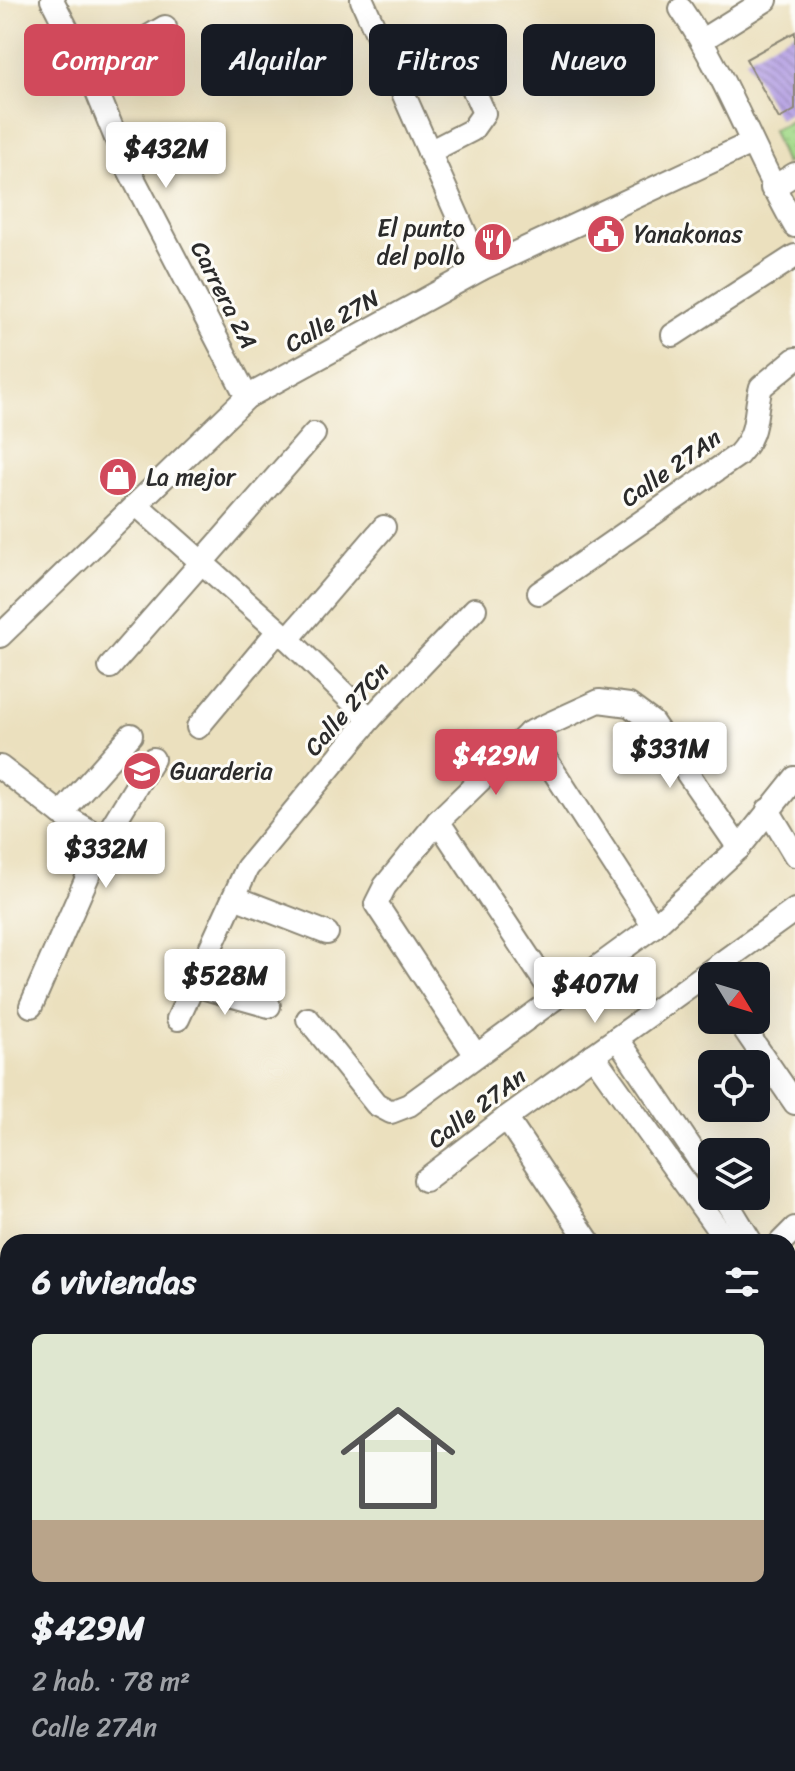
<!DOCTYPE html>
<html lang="es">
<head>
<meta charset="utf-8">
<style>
	body { margin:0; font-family:Sriracha,sans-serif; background:#242831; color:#f1f3f6; height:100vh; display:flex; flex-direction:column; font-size:30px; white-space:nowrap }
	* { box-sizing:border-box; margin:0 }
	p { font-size:26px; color:#9ea1a6 }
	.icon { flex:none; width:44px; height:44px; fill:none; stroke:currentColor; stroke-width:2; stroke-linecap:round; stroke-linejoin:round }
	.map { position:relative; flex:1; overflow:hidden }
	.drawer { position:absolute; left:0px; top:1234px; width:796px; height:538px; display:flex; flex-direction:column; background:#171b24; border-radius:24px 24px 0 0; box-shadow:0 8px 32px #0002 }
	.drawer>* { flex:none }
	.top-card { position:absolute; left:24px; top:24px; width:748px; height:72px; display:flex; gap:16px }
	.needle { width:52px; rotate:128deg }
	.buttons { position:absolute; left:698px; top:962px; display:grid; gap:16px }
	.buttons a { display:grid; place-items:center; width:72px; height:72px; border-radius:12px; background:#171b24; box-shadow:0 8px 32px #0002; font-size:40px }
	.price { position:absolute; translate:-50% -68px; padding:0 18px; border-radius:8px; background:#fff; color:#222; font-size:26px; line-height:52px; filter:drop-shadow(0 2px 4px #0008) }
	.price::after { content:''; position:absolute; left:50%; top:48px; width:24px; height:18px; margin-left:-12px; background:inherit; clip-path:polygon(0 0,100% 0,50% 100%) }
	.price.active { background:#d1495b; color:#fff }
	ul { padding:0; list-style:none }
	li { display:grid; align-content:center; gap:16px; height:424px; padding:0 32px }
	li span { display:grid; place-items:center; height:248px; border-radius:12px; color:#555 }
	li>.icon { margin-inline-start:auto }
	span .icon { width:144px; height:144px; fill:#fffc; stroke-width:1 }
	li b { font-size:34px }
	h2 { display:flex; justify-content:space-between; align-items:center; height:96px; padding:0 32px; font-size:34px }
	.pill { padding:0 28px; border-radius:12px; background:#171b24; box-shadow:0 8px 32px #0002; font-size:28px; line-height:72px }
	.pill.active { background:#d1495b; color:#fff }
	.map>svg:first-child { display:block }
	.grass { fill:url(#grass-dots); stroke:#68825b; stroke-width:2 }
	.building { fill:url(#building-back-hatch) }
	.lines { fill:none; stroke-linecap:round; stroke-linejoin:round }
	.street-casing { stroke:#8b8674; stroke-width:26 }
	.street { stroke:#fff; stroke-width:22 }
	.labels { text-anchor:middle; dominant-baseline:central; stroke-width:6; stroke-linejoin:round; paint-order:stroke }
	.poi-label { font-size:24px; fill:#2b2b2b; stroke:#fdfcf7; text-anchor:start }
	.street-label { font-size:24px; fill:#2b2b2b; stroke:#fdfcf7 }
</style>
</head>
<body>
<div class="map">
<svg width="795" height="1771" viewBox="0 0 795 1771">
	<defs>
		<pattern id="grass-dots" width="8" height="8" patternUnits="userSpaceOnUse" patternTransform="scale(2)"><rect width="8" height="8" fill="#a4da8b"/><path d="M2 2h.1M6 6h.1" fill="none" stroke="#8dbb78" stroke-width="1.8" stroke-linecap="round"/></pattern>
		<pattern id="building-back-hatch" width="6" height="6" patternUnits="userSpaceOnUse" patternTransform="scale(2)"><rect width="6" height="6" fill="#b19be2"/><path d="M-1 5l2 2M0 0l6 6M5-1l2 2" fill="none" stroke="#907fb7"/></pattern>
	</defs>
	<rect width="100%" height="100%" fill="#fdfcf7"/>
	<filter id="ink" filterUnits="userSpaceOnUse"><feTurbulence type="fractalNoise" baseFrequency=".0125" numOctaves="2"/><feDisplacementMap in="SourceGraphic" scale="16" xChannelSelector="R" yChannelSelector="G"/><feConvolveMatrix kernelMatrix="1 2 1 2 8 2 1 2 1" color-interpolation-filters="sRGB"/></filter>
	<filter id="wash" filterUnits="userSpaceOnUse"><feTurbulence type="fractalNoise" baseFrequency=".006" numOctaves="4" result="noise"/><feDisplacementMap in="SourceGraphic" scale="32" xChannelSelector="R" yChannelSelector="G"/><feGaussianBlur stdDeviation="1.8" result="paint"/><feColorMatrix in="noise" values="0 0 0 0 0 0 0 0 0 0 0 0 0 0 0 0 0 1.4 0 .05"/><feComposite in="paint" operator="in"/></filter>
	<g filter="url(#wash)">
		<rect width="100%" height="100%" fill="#ebe0be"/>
		<polygon class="grass" points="795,119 795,158 785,164 772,130"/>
		<g id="blocks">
			<polygon class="building" points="795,32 795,110 779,119 746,59"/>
		</g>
	</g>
	<g filter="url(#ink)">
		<use href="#blocks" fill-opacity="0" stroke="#8b8674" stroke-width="2"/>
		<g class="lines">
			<defs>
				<g id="street">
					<polyline points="52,0 89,72 129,170 247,397"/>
					<polyline points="362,0 481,269"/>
					<path d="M681,9C727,76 754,155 795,226"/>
					<polyline points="702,40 766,0"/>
					<path d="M390,64C412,54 435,36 457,52L484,113L472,130L429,152"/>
					<polyline points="89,72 165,27"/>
					<polyline points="772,188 795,174"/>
					<polyline points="673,335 795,256"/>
					<polyline points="137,505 288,639 370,719"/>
					<path d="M539,593L738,455C760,431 753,416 761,387L795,359"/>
					<polyline points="0,636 247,397 481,269 751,143"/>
					<polyline points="288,639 384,527"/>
					<polyline points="110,667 314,434"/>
					<polyline points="198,727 278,631"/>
					<polyline points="529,733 654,926"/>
					<polyline points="0,767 61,814 104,839"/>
					<polyline points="768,810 795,855"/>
					<polyline points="61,814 131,735"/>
					<polyline points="438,821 555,997"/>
					<polyline points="234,897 327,933"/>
					<polyline points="194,985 269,1006"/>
					<polyline points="31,1006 104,839 153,759"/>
					<polyline points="178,1019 247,868 370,719 475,609"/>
					<polyline points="308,1019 376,1104 391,1112 409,1105 654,926 739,848 795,778"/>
					<polyline points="738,1020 795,1103"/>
					<polyline points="617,1038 712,1179"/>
					<polyline points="475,1054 376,904 385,886 438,821 529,733 599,701 629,705 652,722 739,848"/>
					<polyline points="593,1055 727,1242"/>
					<polyline points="506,1118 589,1242"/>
					<polyline points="425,1180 506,1118 795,910"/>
					<polyline points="723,1196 751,1242"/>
					<polyline points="781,1242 795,1228"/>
					<polyline points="788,1327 795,1338"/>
				</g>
			</defs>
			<use href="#street" class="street-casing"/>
			<use href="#street" class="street"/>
		</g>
	</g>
	<defs>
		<symbol id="civic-disc" viewBox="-11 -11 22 22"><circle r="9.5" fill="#d1495b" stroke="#fdfcf7"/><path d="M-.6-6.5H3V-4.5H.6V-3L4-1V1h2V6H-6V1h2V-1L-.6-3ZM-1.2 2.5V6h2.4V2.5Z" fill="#fff"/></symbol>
		<symbol id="restaurant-disc" viewBox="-11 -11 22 22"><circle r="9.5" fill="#d1495b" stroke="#fdfcf7"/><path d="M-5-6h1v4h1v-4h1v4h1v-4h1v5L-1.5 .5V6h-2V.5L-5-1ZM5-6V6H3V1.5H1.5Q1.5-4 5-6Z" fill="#fff"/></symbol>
		<symbol id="shop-disc" viewBox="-11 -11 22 22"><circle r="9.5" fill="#d1495b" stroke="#fdfcf7"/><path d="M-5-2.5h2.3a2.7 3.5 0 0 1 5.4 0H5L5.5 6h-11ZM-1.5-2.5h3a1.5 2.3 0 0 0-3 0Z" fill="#fff"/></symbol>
		<symbol id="school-disc" viewBox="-11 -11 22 22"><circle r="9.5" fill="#d1495b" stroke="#fdfcf7"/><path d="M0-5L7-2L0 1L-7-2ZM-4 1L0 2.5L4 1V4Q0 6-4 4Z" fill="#fff"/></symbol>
	</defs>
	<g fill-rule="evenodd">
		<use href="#civic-disc" x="584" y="212" width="44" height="44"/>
		<use href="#restaurant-disc" x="471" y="220" width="44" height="44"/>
		<use href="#shop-disc" x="96" y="455" width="44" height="44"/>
		<use href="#school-disc" x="120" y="749" width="44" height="44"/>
	</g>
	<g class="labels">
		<g class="poi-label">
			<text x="465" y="228" text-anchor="end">El punto<tspan x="465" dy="28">del pollo</tspan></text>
			<text x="634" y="234">Yanakonas</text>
			<text x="146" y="477">La mejor</text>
			<text x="170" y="771">Guarderia</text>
		</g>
		<g class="street-label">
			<text transform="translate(224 295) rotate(63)">Carrera 2A</text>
			<text transform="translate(332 321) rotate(-29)">Calle 27N</text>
			<text transform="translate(671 468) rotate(-35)">Calle 27An</text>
			<text transform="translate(347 709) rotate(-49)">Calle 27Cn</text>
			<text transform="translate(477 1108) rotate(-37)">Calle 27An</text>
		</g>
	</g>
</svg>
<div class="buttons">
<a><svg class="needle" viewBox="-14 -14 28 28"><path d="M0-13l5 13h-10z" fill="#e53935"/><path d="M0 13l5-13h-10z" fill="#9ea1a6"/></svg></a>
<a><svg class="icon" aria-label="locate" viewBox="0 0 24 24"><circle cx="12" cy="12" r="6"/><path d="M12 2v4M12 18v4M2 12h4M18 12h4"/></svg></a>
<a><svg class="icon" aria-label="layers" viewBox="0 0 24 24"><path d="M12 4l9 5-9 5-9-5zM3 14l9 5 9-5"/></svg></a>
</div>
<b class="price" style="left:166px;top:190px">$432M</b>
<b class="price" style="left:670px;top:790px">$331M</b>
<b class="price active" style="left:496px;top:797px">$429M</b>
<b class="price" style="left:106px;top:890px">$332M</b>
<b class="price" style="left:225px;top:1017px">$528M</b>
<b class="price" style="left:595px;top:1025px">$407M</b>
<div class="top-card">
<a class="pill active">Comprar</a>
<a class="pill">Alquilar</a>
<a class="pill">Filtros</a>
<a class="pill">Nuevo</a>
</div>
<section class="drawer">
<h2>6 viviendas<svg class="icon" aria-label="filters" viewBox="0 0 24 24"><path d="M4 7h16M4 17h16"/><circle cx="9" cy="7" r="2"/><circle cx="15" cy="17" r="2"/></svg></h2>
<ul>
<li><span style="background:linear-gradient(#dfe7d0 75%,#b9a48a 0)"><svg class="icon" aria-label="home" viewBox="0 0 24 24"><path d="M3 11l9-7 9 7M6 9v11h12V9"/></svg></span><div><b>$429M</b><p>2 hab. · 78 m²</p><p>Calle 27An</p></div></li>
</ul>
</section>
</div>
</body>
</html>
